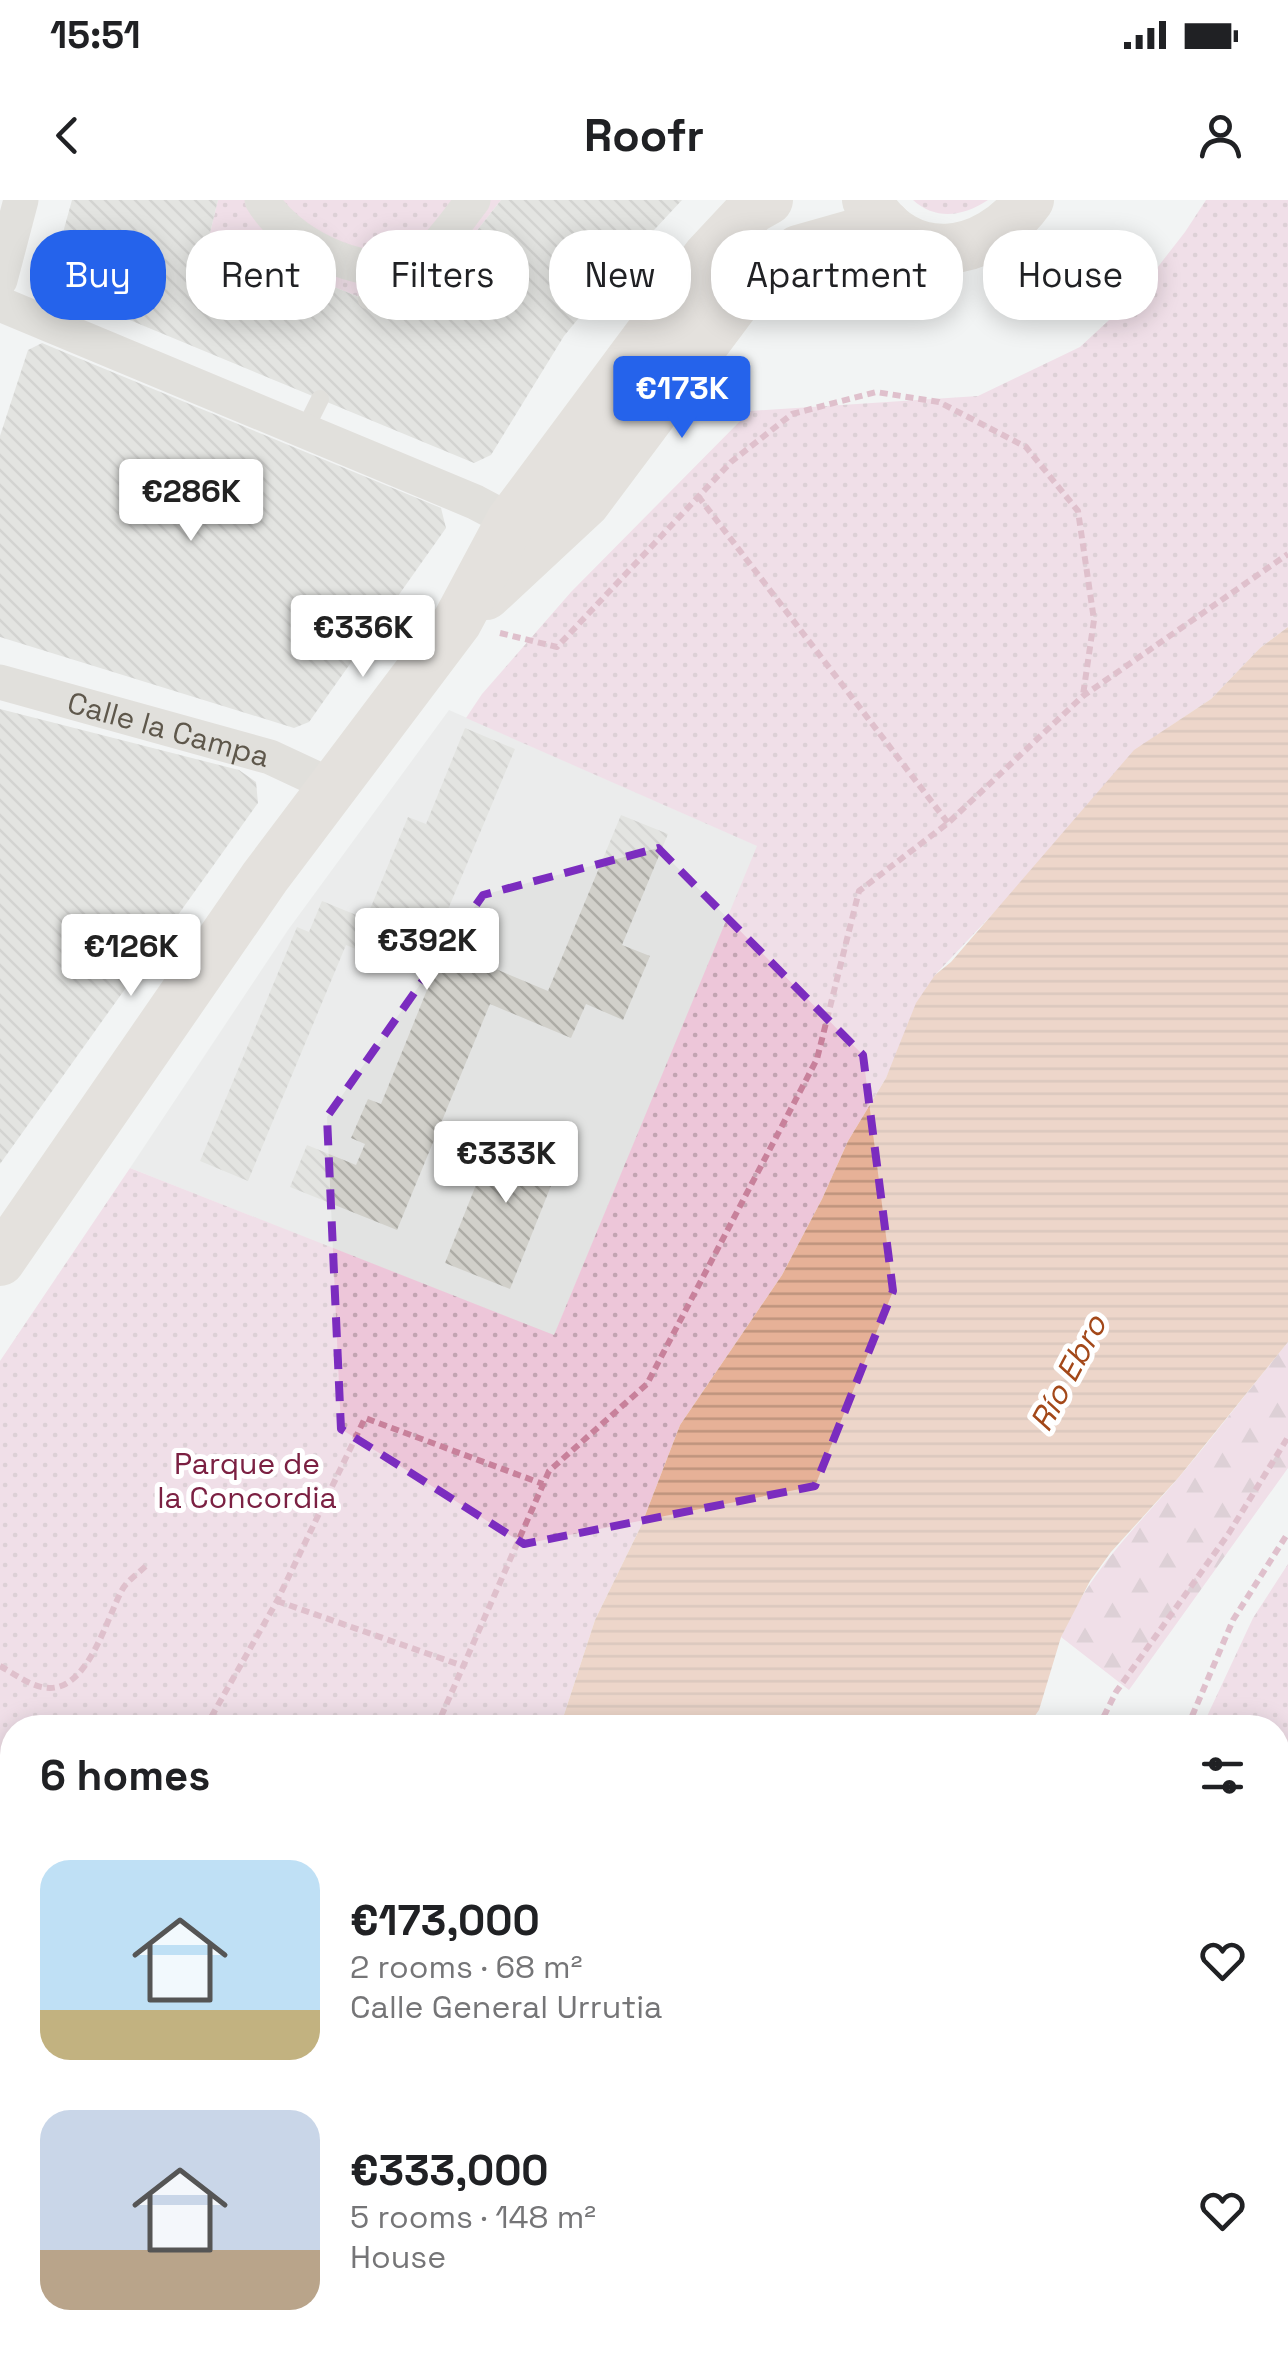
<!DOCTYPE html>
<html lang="en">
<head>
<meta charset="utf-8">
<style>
	body { margin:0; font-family:"Space Grotesk",sans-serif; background:#f6f6f6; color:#202124; height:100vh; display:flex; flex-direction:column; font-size:38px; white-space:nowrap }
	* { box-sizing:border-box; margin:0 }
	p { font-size:32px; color:#757577 }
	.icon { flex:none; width:55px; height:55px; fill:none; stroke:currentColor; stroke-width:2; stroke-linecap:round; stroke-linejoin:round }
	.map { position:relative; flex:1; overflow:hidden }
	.panel { position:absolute; left:0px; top:1515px; width:1290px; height:642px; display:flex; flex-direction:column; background:#fff; border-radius:40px 40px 0 0; box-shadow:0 5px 25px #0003 }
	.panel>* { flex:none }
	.guide { position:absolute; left:30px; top:30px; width:1230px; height:90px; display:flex; gap:20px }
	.price { position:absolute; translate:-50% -85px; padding:0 22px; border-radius:10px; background:#fff; color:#222; font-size:32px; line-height:65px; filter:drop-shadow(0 2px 5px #0008) }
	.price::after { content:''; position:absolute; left:50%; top:60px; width:30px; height:22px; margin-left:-15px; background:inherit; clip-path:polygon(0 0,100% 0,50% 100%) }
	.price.selected { background:#2563eb; color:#fff }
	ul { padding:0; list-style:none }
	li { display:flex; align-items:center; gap:30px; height:250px; padding:0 40px }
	li span { display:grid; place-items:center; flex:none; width:280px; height:200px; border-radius:30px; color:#555 }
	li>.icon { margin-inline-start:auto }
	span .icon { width:120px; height:120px; fill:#fffc; stroke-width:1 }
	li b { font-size:42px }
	h2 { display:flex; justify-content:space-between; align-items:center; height:120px; padding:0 40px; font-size:42px }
	.chip { padding:0 35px; border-radius:40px; background:#fff; box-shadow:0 5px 25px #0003; font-size:35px; line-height:90px }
	.chip.selected { background:#2563eb; color:#fff }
	.status { display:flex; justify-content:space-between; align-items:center; height:70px; padding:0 50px; background:#fff; direction:ltr }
	.status svg { height:28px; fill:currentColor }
	header { display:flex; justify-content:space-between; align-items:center; height:130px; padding:0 40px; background:#fff; font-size:45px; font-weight:600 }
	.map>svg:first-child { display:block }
	.education { fill:#e2e3e2 }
	.grass { fill:#edc6d9 }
	.forest { fill:url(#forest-firs) }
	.park { fill:url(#park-dots) }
	.water { fill:url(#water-rules) }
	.building { fill:url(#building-back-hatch) }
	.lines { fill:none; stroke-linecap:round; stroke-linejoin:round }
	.path { stroke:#c8819b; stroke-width:6; stroke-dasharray:8 5; stroke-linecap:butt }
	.lane { stroke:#cdc7bf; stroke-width:18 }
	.street { stroke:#cdc7bf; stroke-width:35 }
	.secondary { stroke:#d2cbc0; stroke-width:50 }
	.marked { fill:none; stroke:#7b2cbf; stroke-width:8; stroke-dasharray:20 12; stroke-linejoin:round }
	.labels { text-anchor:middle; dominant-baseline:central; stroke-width:10; stroke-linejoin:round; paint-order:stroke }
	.street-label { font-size:30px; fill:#5e574b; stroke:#fff }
	.park-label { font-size:30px; fill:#7b2042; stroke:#fff }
	.water-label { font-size:32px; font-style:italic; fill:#a34819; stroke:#fff }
</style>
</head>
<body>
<div class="status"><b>15:51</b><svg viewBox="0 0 49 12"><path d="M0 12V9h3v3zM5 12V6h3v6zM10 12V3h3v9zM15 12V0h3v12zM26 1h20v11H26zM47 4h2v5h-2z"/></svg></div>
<header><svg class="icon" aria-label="back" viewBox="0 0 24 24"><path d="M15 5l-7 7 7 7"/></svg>Roofr<svg class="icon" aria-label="person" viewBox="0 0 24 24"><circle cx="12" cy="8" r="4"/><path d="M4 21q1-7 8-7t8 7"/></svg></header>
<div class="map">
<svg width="1288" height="2156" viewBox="0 0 1288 2156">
	<defs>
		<pattern id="forest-firs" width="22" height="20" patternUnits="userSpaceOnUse" patternTransform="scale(2.5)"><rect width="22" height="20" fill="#edc6d9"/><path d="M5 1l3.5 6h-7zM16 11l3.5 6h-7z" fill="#c3a4b2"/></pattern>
		<pattern id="park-dots" width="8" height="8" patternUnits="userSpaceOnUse" patternTransform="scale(2.5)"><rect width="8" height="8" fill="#edc6d9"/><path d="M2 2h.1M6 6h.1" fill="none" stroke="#c3a4b2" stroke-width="1.8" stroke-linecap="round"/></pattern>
		<pattern id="water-rules" width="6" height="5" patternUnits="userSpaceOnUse" patternTransform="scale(2.5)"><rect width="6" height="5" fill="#e6b197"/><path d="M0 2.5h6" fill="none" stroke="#be937d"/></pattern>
		<pattern id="building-back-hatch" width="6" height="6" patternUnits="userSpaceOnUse" patternTransform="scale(2.5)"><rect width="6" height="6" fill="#d1d0ca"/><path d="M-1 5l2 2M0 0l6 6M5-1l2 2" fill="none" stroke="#adaca6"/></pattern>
	</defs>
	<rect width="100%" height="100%" fill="#f2f4f4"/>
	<g class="education">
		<polygon points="449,510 758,646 554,1136 130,968 288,730"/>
		<polygon points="0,1792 12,1799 12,2145 31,2145 24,2156 0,2156"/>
	</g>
	<polygon class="grass" points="0,2044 12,2053 12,2128 0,2146"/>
	<path class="forest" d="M1288,1142V1268L1129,1490L1061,1437C1090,1370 1134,1330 1180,1276C1217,1232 1252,1186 1288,1142Z"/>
	<g class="park">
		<polygon points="218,0 501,0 409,117 209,37"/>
		<path d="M913,0H988C964,16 936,21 913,0Z"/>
		<polygon points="1206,0 1288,0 1288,427 1260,448 1211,499 1169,527 935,775 886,878 848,941 822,999 782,1075 680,1225 641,1326 595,1420 560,1527 12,1528 12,1799 0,1792 0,1161 130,968 554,1135 757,646 466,518 482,494 571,392 750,211 978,196 1080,147 1136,95 1185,32"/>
		<polygon points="1288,1364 1288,1671 1278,1663 1278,1528 1202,1527 1253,1418"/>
		<polygon points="1278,1851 1288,1852 1288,2156 954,2156 955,2145 1278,2145"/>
		<polygon points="31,2145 344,2145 339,2156 24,2156"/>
	</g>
	<g class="water">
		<polygon points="1288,427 1288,1142 1179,1277 1111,1352 1090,1381 1061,1437 1039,1510 1027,1527 560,1527 595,1420 641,1326 680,1225 782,1075 822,999 848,941 886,878 916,803 935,775 951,762 1134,550 1211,499 1260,448"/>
		<polygon points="344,2145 849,2145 847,2156 339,2156"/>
	</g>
	<g class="building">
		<polygon points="72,0 218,0 209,37 409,117 501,0 682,0 628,58 564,136 491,255 474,263 55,89 51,76"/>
		<polygon points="42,143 441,308 446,328 309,522 294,528 0,437 0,236 28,150"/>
		<polygon points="0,509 239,570 256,582 258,603 0,964"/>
		<polygon points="465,528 515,549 434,743 548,791 621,615 668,634 622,745 650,756 623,820 586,804 571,838 490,804 397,1030 290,987 307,945 356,965 365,944 351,938 368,899 381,904 431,780 346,745 248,981 200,961 297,727 309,732 322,701 366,719 408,617 426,624"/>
		<polygon points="501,922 566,948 510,1089 445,1063"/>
		<polygon points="1278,1767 1288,1775 1288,1849 1278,1848"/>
	</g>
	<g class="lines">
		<g class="path">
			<polyline points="698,296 948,623"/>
			<polyline points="500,433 557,447 731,262 792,214 876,192 939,202 1026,247 1078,311 1094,420 1083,495"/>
			<polyline points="277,1401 463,1466"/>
			<path d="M0,1466C15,1474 32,1488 50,1488C88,1488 106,1421 121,1392C126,1381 139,1373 148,1364"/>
			<polyline points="205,1528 277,1401 365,1218 543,1284"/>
			<polyline points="436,1528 549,1271 647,1184 817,859 859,691 948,623 1083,496 1288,354"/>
			<polyline points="1098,1528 1116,1492 1229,1333 1288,1237"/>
			<polyline points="1187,1528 1233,1420 1288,1333"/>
			<polyline points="0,1739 12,1743"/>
			<polyline points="147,2156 155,2145"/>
			<polyline points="1144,2156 1144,2145"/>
		</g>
		<g class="lane">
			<polyline points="367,100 371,68"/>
			<polyline points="304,231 320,199"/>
		</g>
		<g class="street">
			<path d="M262,0C287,43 360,79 409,66C432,60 459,18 473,0"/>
			<polyline points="0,80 21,0"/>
			<polyline points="0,104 475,302 511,321"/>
			<path id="s1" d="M0,482L270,557L332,586"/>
		</g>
		<g class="secondary">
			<path d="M867,0C906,71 987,59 1029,0"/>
			<polyline points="486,395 585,303 742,93 798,50 886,25"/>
			<polyline points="0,1061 265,677 457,422 511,321 708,56 752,9 768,0"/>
		</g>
	</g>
	<path d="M0 0H1288V2156H0ZM658,648L863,855L893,1091L815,1286L524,1344L341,1229L327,917L483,695Z" fill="#f2f4f4" fill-opacity=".55" fill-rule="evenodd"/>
	<path class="marked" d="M658,648L863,855L893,1091L815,1286L524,1344L341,1229L327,917L483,695Z"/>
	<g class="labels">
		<g class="street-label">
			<text stroke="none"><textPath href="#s1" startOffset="175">Calle la Campa</textPath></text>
		</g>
		<g class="park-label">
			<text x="247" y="1263">Parque de<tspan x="247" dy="34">la Concordia</tspan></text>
		</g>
		<g class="water-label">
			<text transform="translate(1068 1173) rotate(-62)">Río Ebro</text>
		</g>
	</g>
</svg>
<b class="price selected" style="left:682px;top:241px">€173K</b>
<b class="price" style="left:191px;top:344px">€286K</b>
<b class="price" style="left:363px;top:480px">€336K</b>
<b class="price" style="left:427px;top:793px">€392K</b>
<b class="price" style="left:131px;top:799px">€126K</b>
<b class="price" style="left:506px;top:1006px">€333K</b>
<div class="guide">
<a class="chip selected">Buy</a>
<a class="chip">Rent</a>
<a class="chip">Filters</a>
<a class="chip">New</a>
<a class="chip">Apartment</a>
<a class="chip">House</a>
</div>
<section class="panel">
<h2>6 homes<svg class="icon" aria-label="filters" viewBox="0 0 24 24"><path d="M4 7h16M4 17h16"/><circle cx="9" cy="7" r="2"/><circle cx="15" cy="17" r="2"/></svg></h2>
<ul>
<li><span style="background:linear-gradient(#bfe0f5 75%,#c2b280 0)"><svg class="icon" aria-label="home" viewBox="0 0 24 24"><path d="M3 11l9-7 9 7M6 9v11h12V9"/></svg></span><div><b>€173,000</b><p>2 rooms · 68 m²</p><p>Calle General Urrutia</p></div><svg class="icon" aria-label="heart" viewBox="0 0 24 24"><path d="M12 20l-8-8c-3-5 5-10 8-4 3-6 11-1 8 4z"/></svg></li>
<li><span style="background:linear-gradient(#c9d6e8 70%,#b9a48a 0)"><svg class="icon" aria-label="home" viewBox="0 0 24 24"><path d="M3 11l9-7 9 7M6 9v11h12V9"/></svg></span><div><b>€333,000</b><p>5 rooms · 148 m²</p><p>House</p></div><svg class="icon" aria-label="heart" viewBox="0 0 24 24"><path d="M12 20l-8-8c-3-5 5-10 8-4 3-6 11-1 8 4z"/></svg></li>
</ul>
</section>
</div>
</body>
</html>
